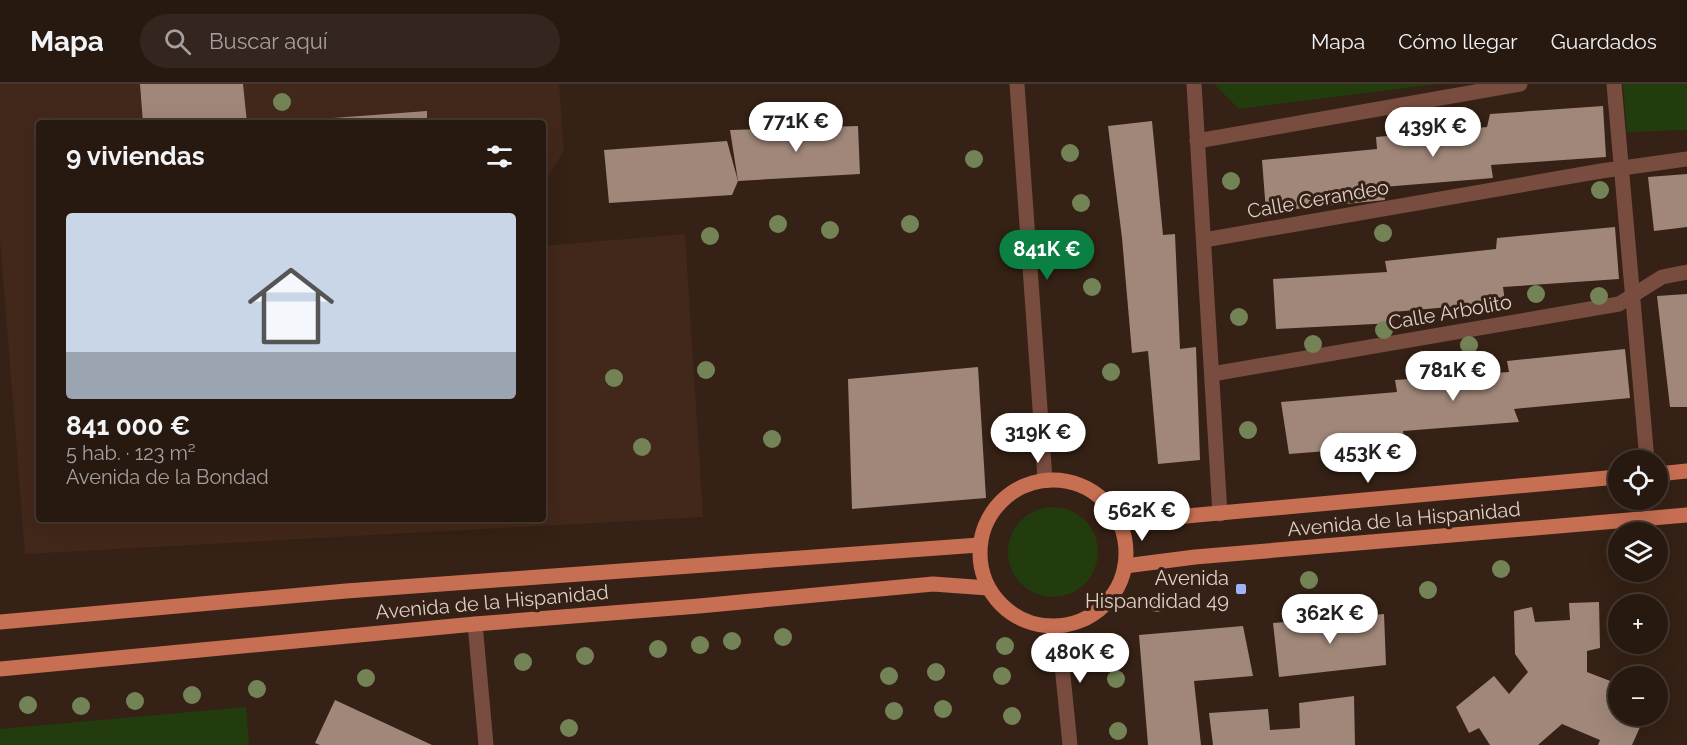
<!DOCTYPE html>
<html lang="es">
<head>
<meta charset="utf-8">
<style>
	body { margin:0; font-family:Raleway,sans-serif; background:#34261e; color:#f1f3f6; height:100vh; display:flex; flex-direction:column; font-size:22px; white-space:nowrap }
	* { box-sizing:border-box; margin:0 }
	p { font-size:20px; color:#a5a09f }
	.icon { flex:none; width:33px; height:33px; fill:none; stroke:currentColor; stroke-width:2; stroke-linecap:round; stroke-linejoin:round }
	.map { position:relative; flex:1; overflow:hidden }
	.drawer { position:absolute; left:36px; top:36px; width:510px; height:402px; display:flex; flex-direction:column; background:#281910; border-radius:6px; box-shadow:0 6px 24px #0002,0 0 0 2px #443830 }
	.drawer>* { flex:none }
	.tools { position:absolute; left:1608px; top:366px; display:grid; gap:12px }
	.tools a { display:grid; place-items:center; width:60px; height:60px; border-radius:50%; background:#281910; box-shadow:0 6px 24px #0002,0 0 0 2px #443830; font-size:30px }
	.price { position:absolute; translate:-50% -51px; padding:0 14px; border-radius:21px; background:#fff; color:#222; font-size:20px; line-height:39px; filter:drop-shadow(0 2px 3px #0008) }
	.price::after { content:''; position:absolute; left:50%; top:36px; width:18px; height:14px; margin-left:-9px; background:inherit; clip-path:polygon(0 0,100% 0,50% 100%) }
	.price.on { background:#0b8043; color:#fff }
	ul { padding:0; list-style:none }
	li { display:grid; align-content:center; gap:12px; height:318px; padding:0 30px }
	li+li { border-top:2px solid #443830 }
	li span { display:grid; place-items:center; height:186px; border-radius:6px; color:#555 }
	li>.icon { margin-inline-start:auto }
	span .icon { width:108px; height:108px; fill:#fffc; stroke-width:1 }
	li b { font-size:26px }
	h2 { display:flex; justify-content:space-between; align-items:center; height:72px; padding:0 30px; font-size:26px }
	header { display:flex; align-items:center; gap:36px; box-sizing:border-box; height:84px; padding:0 30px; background:#281910; border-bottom:2px solid #443830 }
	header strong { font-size:28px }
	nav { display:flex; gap:33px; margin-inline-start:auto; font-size:21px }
	.search { width:420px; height:54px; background:#34261e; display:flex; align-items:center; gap:15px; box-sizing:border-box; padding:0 21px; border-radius:33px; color:#a5a09f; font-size:22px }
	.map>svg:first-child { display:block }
	.built { fill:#42281a }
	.green { fill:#233c0d }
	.building { fill:#a08779 }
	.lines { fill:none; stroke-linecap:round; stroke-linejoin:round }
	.minor { stroke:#784c3f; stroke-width:15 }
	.major { stroke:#c76f53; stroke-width:15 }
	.tree { fill:#748355 }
	.poi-dot { fill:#9fb3fd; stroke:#352115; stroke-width:2 }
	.labels { text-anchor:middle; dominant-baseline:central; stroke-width:6; stroke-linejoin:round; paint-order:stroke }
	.street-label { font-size:20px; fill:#dfd1c9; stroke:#352115 }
	.poi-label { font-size:20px; fill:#dfd1c9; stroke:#352115; text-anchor:end }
</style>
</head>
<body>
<header>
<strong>Mapa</strong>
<div class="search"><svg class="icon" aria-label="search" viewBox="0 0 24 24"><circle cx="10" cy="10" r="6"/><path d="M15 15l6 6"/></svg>Buscar aquí</div>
<nav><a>Mapa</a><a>Cómo llegar</a><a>Guardados</a></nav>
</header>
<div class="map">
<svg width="1687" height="661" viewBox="0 0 1687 661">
	<rect width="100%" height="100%" fill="#352115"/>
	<polygon class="built" points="0,0 559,0 564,67 543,100 543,39 39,39 39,435 543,435 543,162 685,150 703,433 25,470 0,155"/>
	<g class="green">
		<polygon points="1214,0 1437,0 1239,25"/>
		<polygon points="1623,0 1687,0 1687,46 1627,48"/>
		<circle cx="1053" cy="468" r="45"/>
		<polygon points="246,623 249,661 0,661 0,645"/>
	</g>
	<g class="building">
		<polygon points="140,0 243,0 247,39 143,39"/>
		<polygon points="1603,22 1606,73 1491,81 1493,94 1383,103 1385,116 1266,128 1262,76 1377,65 1376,53 1487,43 1490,30"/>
		<polygon points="427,27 427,39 293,39 293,37"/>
		<polygon points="1152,37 1163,151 1175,150 1180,265 1196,263 1200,376 1158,380 1148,267 1132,269 1122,154 1108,42"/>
		<polygon points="858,42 860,90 738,97 730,46"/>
		<polygon points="727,57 738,97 732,111 609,119 604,66"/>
		<polygon points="1687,90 1687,143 1654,147 1648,93"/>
		<polygon points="1615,143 1619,195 1503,203 1505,218 1393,228 1394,239 1276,245 1273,195 1387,188 1385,177 1496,165 1497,154"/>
		<polygon points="1687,210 1687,323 1670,323 1657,212"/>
		<polygon points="1625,265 1630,314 1514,325 1519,338 1403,347 1405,361 1289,370 1281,318 1397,308 1395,296 1509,288 1507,277"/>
		<polygon points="978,283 986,414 852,425 848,295"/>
		<polygon points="1599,518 1600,564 1587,567 1587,588 1618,600 1618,632 1645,632 1632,661 1598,661 1600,656 1562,640 1538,661 1490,661 1479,644 1469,649 1456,623 1494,592 1509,610 1528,588 1515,570 1514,527 1532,523 1535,538 1570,536 1569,519"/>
		<polygon points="1384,530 1386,581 1279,593 1273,539"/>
		<polygon points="1243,542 1253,592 1194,597 1201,661 1148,661 1139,551"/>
		<polygon points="1624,583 1645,592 1621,592"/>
		<polygon points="1658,599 1668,604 1658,629"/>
		<polygon points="1354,612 1355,661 1213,661 1209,629 1268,625 1270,646 1300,644 1299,619"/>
		<polygon points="335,616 432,661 320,661 315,659"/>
	</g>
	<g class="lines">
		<g class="minor">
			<polyline points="1017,0 1045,395"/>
			<polyline points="1194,0 1220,430"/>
			<polyline points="1614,0 1647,376"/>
			<polyline points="1197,57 1520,0"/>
			<polyline points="1204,156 1601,87 1687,75"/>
			<polyline points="1212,290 1619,220 1662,193 1687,188"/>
			<polyline points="475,540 486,661"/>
			<polyline points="1058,542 1070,661"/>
		</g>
		<g class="major">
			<polyline points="1658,390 1687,387"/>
			<circle cx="1053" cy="469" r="73"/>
			<polyline points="1120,438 1618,393"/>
			<polyline points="1125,482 1195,473 1687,431"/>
			<polyline points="0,538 346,507 979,461"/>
			<polyline points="0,585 475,540 699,522 933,500 988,504"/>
		</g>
	</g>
	<g class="tree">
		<circle cx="282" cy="18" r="9"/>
		<circle cx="1070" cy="69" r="9"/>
		<circle cx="974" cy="75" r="9"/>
		<circle cx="1231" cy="97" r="9"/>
		<circle cx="1600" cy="106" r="9"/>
		<circle cx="1081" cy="119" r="9"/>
		<circle cx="778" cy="140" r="9"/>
		<circle cx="910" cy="140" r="9"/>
		<circle cx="830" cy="146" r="9"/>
		<circle cx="1383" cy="149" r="9"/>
		<circle cx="710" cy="152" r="9"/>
		<circle cx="1092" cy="203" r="9"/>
		<circle cx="1536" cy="210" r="9"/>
		<circle cx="1599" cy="212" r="9"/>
		<circle cx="1239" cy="233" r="9"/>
		<circle cx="1384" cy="246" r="9"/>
		<circle cx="1313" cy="260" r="9"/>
		<circle cx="1469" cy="261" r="9"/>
		<circle cx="706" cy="286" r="9"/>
		<circle cx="1111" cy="288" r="9"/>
		<circle cx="614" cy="294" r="9"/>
		<circle cx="1248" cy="346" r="9"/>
		<circle cx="772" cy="355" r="9"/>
		<circle cx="642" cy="363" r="9"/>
		<circle cx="1501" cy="485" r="9"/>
		<circle cx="1309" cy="496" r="9"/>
		<circle cx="1428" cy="506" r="9"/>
		<circle cx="1157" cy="519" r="9"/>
		<circle cx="783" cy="553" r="9"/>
		<circle cx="732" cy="557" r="9"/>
		<circle cx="700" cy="561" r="9"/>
		<circle cx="1005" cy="562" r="9"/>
		<circle cx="658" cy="565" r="9"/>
		<circle cx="585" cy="572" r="9"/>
		<circle cx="523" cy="578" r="9"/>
		<circle cx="936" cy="588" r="9"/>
		<circle cx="889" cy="592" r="9"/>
		<circle cx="1002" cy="592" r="9"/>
		<circle cx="366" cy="594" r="9"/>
		<circle cx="1116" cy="595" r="9"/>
		<circle cx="257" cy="605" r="9"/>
		<circle cx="192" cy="611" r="9"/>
		<circle cx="135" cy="617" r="9"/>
		<circle cx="28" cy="621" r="9"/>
		<circle cx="81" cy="622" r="9"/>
		<circle cx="943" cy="625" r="9"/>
		<circle cx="894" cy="627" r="9"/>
		<circle cx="1012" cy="632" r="9"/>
		<circle cx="569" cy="644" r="9"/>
		<circle cx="1118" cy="647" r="9"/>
	</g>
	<rect class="poi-dot" x="1235" y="499" width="12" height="12" rx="3"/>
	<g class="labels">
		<g class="street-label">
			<text transform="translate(1318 115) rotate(-10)">Calle Cerandeo</text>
			<text transform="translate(1450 228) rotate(-10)">Calle Arbolito</text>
			<text transform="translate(1404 435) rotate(-5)">Avenida de la Hispanidad</text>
			<text transform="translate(492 518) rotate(-5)">Avenida de la Hispanidad</text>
		</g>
		<g class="poi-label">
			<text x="1229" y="494">Avenida<tspan x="1229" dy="23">Hispandidad 49</tspan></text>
		</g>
	</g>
</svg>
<div class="tools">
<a><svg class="icon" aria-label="locate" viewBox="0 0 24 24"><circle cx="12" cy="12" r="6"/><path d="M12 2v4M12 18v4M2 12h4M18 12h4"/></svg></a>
<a><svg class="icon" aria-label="layers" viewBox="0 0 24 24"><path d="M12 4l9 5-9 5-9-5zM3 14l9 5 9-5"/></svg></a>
<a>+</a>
<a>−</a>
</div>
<b class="price" style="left:796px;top:69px">771K €</b>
<b class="price" style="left:1433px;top:74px">439K €</b>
<b class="price on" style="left:1047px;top:197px">841K €</b>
<b class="price" style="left:1453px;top:318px">781K €</b>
<b class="price" style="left:1038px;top:380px">319K €</b>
<b class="price" style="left:1368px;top:400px">453K €</b>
<b class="price" style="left:1142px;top:458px">562K €</b>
<b class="price" style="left:1330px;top:561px">362K €</b>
<b class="price" style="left:1080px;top:600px">480K €</b>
<section class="drawer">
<h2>9 viviendas<svg class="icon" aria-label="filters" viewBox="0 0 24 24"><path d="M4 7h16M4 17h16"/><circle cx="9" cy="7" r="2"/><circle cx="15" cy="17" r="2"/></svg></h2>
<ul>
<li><span style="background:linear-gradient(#c9d6e8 75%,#9aa5b1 0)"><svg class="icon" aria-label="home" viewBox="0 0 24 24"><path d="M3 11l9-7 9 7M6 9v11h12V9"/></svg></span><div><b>841 000 €</b><p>5 hab. · 123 m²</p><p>Avenida de la Bondad</p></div></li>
</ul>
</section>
</div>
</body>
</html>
